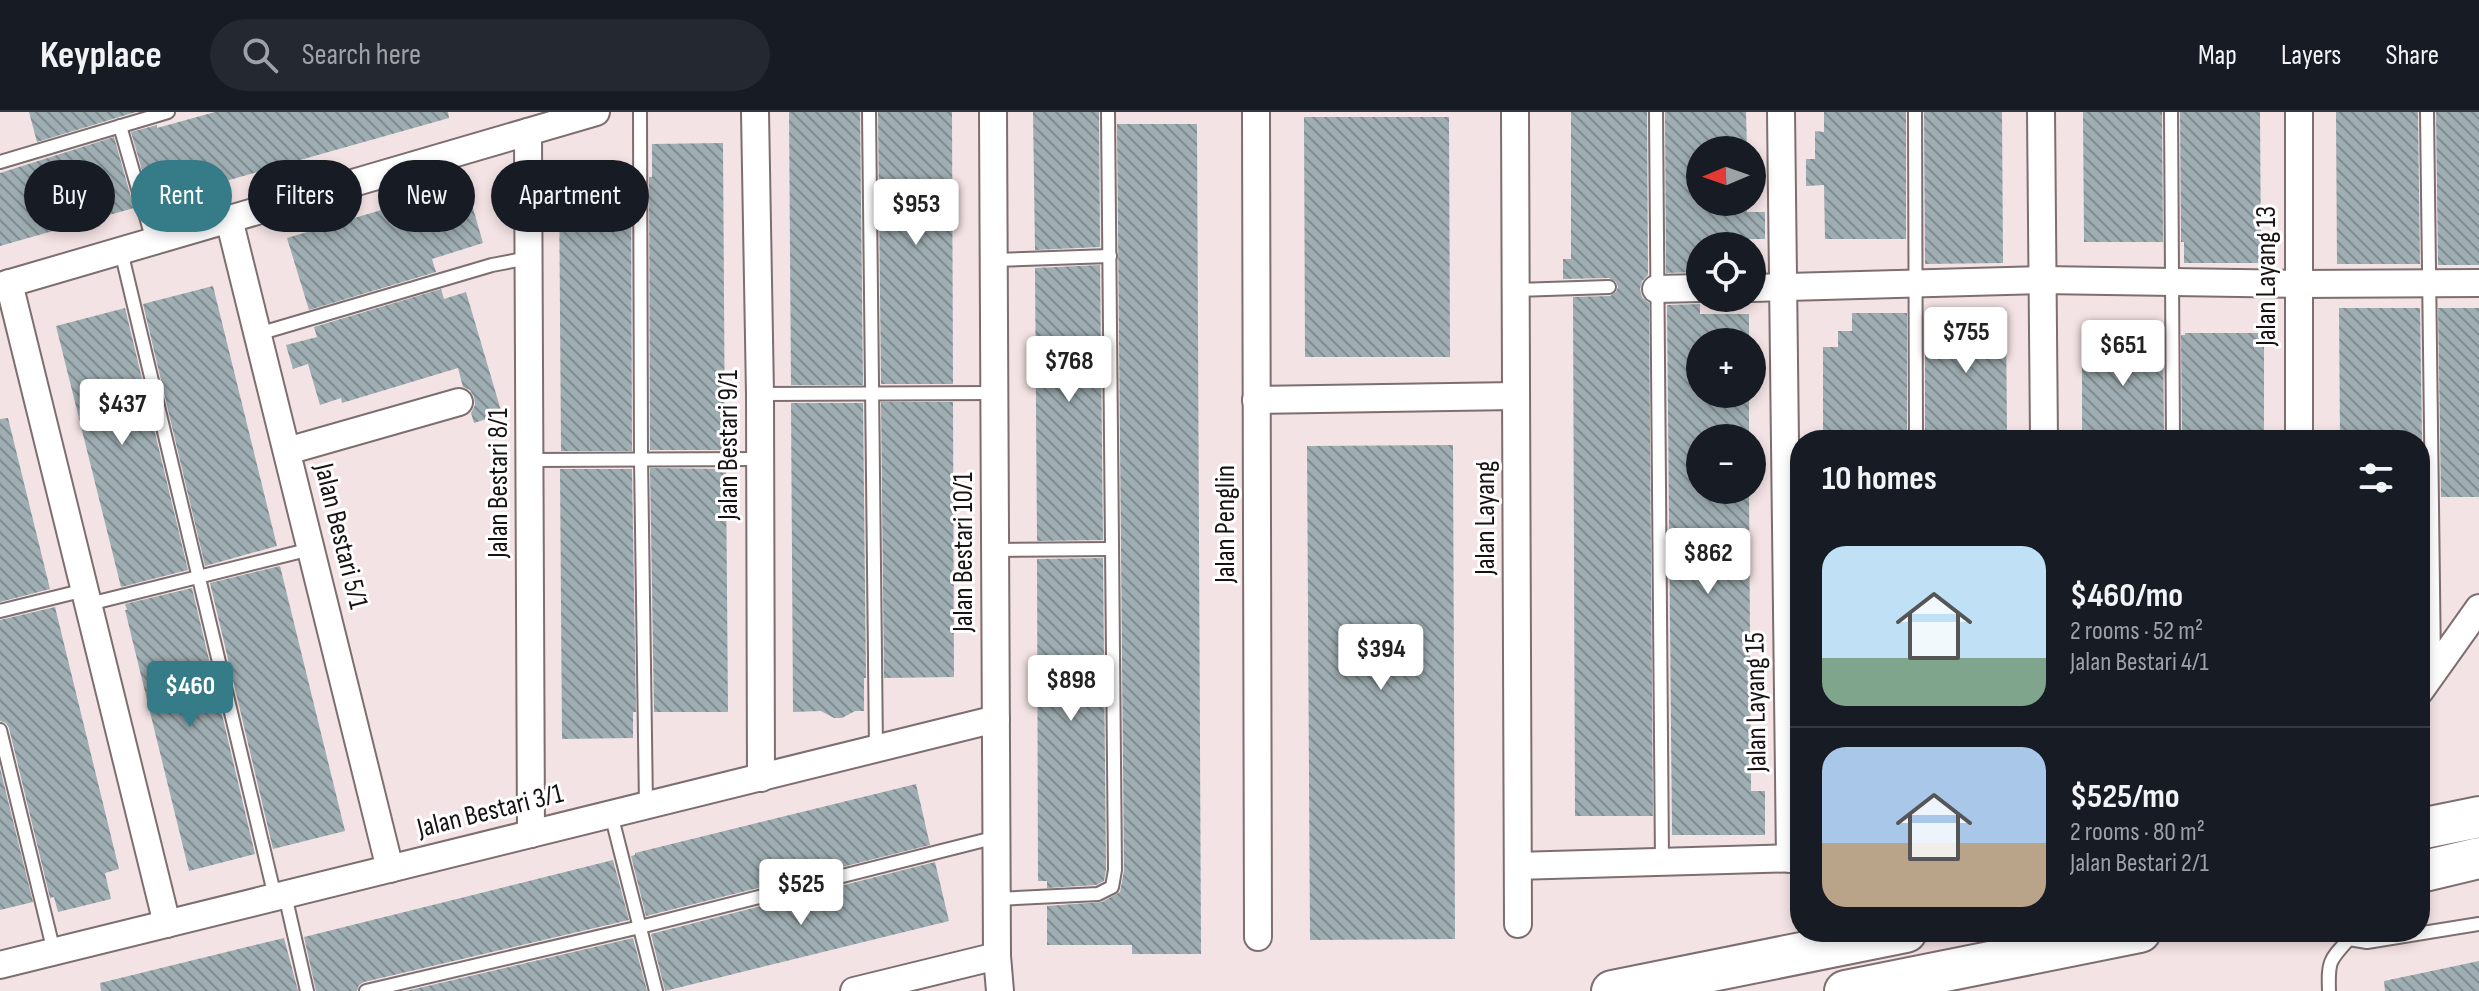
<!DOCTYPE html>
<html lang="en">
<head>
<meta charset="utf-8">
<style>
	body { margin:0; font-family:"Sofia Sans Condensed",sans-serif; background:#242831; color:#f1f3f6; height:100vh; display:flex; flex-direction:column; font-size:30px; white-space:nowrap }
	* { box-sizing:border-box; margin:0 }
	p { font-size:26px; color:#9ea1a6 }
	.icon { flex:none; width:44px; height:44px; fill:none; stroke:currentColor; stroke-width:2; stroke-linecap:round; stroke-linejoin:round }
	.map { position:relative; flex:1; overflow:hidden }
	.panel { position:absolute; left:1790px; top:318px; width:640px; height:512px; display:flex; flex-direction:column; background:#171b24; border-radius:32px; box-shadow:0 4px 12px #0003 }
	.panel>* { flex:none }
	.banner { position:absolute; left:24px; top:48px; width:760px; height:72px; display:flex; gap:16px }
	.needle { width:52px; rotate:268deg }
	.buttons { position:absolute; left:1686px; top:24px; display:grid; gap:16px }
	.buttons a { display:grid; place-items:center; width:80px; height:80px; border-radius:50%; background:#171b24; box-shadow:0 4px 12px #0003; font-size:40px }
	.price { position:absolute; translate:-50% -68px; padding:0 18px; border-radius:8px; background:#fff; color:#222; font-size:26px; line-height:52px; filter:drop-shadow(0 2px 4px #0008) }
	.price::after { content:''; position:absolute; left:50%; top:48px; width:24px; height:18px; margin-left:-12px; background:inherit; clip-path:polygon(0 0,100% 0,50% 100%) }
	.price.selected { background:#367b88; color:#fff }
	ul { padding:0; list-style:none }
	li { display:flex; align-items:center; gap:24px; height:200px; padding:0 32px }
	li+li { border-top:2px solid #363941 }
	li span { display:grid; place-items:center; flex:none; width:224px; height:160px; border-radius:24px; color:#555 }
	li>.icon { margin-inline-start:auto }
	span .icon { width:96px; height:96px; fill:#fffc; stroke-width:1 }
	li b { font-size:34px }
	h2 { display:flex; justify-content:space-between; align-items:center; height:96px; padding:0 32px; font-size:34px }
	.pill { padding:0 28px; border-radius:36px; background:#171b24; box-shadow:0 4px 12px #0003; font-size:28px; line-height:72px }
	.pill.selected { background:#367b88; color:#fff }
	header { display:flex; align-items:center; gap:48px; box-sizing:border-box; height:112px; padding:0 40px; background:#171b24; border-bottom:2px solid #363941 }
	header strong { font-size:38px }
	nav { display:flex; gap:44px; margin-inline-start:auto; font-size:28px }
	.search { width:560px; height:72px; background:#242831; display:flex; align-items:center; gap:20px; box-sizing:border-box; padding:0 28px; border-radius:44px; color:#9ea1a6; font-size:30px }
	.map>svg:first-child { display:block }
	.building { fill:url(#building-back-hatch) }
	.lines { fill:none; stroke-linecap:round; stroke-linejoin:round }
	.lane-casing { stroke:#7d6e6f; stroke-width:16 }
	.street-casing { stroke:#7d6e6f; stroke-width:30 }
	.primary-casing { stroke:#7d6e6f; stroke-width:44 }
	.lane { stroke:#fff; stroke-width:12 }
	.street { stroke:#fff; stroke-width:26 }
	.primary { stroke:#fff; stroke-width:40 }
	.labels { text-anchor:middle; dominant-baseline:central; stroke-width:6; stroke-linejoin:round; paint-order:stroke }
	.street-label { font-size:28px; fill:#181213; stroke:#fff }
</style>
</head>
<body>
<header>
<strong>Keyplace</strong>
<div class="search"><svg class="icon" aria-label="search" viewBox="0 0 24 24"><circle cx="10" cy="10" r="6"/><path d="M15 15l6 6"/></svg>Search here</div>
<nav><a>Map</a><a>Layers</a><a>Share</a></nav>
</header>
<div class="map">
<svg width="2479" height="879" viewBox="0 0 2479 879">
	<defs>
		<pattern id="building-back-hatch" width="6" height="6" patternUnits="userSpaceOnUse" patternTransform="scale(2)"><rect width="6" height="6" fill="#9faeb2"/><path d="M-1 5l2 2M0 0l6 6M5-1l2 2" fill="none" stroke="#818c90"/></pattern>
	</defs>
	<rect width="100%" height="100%" fill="#f4e3e4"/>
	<g class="building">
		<polygon points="29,0 136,0 37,30"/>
		<polygon points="215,0 448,0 449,6 151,90 131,20 157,13 157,16"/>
		<polygon points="789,0 860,0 863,273 791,273"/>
		<polygon points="878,0 952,0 953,272 881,272"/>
		<polygon points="1033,0 1099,0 1100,135 1035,138"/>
		<polygon points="1571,0 1647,0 1648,163 1642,169 1640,177 1642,185 1649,191 1653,704 1575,704 1573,185 1610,184 1616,180 1618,175 1616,170 1609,166 1563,167 1563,147 1571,147"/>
		<polygon points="1665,0 1746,0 1747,38 1700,38 1700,90 1747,90 1747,100 1765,100 1765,127 1747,127 1747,134 1700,134 1700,160 1666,161"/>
		<polygon points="1824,0 1906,0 1906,127 1825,127 1824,73 1806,74 1806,47 1815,47 1815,19 1824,20"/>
		<polygon points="1924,0 2002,0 2003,151 1925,152"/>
		<polygon points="2083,0 2162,0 2163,130 2084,130"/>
		<polygon points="2180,0 2260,0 2261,151 2184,151 2184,130 2181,130"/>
		<polygon points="2336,0 2418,0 2420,152 2337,152"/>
		<polygon points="2436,0 2479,0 2479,153 2438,153"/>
		<polygon points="1304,5 1449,5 1450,245 1305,245"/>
		<polygon points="1117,12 1197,12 1201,842 1132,842 1132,833 1047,833 1047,794 1102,790 1120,780 1124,759"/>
		<polygon points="114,25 134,96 0,134 0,61"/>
		<polygon points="723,31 725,338 650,338 649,65 652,65 652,32"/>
		<polygon points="559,65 631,65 632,339 561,339"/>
		<polygon points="470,86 483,131 432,147 436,160 309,198 287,126 415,88 419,101"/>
		<polygon points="1100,153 1103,428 1037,429 1035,156"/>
		<polygon points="213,174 277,434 205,454 143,192"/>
		<polygon points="441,177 444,187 466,180 502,302 474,311 471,301 475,293 474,285 470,278 463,275 458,256 342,291 341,286 320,293 308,252 293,257 286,233 317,225 314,215"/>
		<polygon points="1700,192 1700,202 1749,202 1749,230 1700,230 1700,282 1749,282 1749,326 1700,326 1700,378 1749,378 1751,679 1765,679 1765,723 1672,723 1667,193"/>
		<polygon points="125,196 188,458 121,475 56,214"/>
		<polygon points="2339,196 2420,196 2422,328 2340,328"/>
		<polygon points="2438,196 2479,196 2479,385 2441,385"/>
		<polygon points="1927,197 2006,197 2007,328 1925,328 1925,201 1927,201"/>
		<polygon points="1852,201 1907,201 1907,328 1823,328 1823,235 1838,235 1838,219 1852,219"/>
		<polygon points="2185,221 2264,221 2264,328 2182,328 2181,223 2185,223"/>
		<polygon points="2082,224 2163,224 2164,328 2082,328"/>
		<polygon points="881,290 953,290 954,565 884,566"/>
		<polygon points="791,291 863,291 866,566 864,566 864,599 855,599 842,606 834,606 821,599 793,600"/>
		<polygon points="8,306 50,477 0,490 0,307"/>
		<polygon points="1453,333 1455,827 1310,828 1307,334"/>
		<polygon points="650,356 726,357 728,600 654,600"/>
		<polygon points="560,357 632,357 636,600 633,600 633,626 562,627"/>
		<polygon points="1103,446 1106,757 1104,769 1096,773 1047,776 1047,769 1038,769 1037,447"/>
		<polygon points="280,454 345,719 273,737 210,471"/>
		<polygon points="192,476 255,742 189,759 125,498 127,498 125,492"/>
		<polygon points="55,495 119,757 105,761 111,787 58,800 54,785 50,786 9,616 6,611 0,609 0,508"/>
		<polygon points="0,656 33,790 0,798"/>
		<polygon points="916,672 930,733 646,804 631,744 635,743 635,741"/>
		<polygon points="613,748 629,808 364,870 359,873 357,879 316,879 304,825"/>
		<polygon points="935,750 949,809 665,879 651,822"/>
		<polygon points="284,826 298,879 101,879 100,871"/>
		<polygon points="633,826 647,879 406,879"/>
		<polygon points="2479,849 2479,879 2385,879 2384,869"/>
	</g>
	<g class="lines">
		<defs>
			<g id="lane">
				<polyline points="640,0 641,347 646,694"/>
				<polyline points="869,0 876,637"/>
				<polyline points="1656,0 1662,751"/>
				<polyline points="1915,0 1916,328"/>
				<polyline points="2171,0 2173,328"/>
				<polyline points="2427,0 2434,553"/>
				<polyline points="120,14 153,129"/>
				<polyline points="0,50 168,0"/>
				<polyline points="121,139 275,785"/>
				<polyline points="994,148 1110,144"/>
				<polyline points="1516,178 1609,175"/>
				<polyline points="258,222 492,153 529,146"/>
				<polyline points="760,282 994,281"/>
				<polyline points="530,348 760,347"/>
				<polyline points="995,438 1112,437"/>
				<polyline points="89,492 311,437"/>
				<polyline points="0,499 85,478"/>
				<polyline points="0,618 54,840"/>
				<polyline points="611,702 656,879"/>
				<polyline points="285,783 307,879"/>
				<polyline points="997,787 1098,782 1112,775 1115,758 1108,0"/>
				<polyline points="2342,820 2349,827 2367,830 2479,812"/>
				<polyline points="366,879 640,815 997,725"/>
				<path d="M2329,879C2328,849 2329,849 2349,827"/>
			</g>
			<g id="street">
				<polyline points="755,0 760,282 761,666"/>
				<polyline points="993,0 997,844 1000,879"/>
				<polyline points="1256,0 1258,825"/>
				<polyline points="1515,0 1518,812"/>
				<polyline points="1781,0 1790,747"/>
				<polyline points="2041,0 2044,328"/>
				<polyline points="2299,0 2299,328"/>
				<polyline points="528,20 531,722"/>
				<polyline points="229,107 390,757"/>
				<polyline points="9,171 167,812"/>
				<polyline points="0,174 596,0"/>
				<polyline points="1752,176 2042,168 2297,172 2479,171"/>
				<polyline points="1656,177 1700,176"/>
				<polyline points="1256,288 1516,284"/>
				<polyline points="287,339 459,290"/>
				<polyline points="2420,579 2479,496"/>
				<polyline points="1518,754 1800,746"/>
				<polyline points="0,853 996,607"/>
				<polyline points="854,879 997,844"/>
			</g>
			<g id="primary">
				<polyline points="2420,717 2479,705"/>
				<polyline points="2420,760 2479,746"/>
				<polyline points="1612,879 1906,820"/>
				<polyline points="1845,879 2140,820"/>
			</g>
		</defs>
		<use href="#lane" class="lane-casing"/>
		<use href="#street" class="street-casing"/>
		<use href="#primary" class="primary-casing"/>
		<use href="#lane" class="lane"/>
		<use href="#street" class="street"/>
		<use href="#primary" class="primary"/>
	</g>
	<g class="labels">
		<g class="street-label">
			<text transform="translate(2266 164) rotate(-90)">Jalan Layang 13</text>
			<text transform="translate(728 333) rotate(-90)">Jalan Bestari 9/1</text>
			<text transform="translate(498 371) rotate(-90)">Jalan Bestari 8/1</text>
			<text transform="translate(1485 406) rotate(-90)">Jalan Layang</text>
			<text transform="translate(1225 412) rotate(-90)">Jalan Penglin</text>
			<text transform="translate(341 424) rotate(76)">Jalan Bestari 5/1</text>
			<text transform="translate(963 440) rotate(-90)">Jalan Bestari 10/1</text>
			<text transform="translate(1756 590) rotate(-91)">Jalan Layang 15</text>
			<text transform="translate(490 699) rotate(-14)">Jalan Bestari 3/1</text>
		</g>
	</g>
</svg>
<div class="buttons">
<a><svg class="needle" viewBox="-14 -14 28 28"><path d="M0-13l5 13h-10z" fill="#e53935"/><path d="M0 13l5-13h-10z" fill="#9ea1a6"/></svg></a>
<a><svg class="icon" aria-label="locate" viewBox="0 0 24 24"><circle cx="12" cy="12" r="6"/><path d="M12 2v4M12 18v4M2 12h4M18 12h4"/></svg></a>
<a>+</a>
<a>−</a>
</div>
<b class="price" style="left:916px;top:135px">$953</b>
<b class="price" style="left:1966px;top:263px">$755</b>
<b class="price" style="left:2123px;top:276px">$651</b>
<b class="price" style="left:1069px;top:292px">$768</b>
<b class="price" style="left:122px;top:335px">$437</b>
<b class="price" style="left:1708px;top:484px">$862</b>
<b class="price" style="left:1381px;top:580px">$394</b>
<b class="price" style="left:1071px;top:611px">$898</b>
<b class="price selected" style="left:190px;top:617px">$460</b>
<b class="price" style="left:801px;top:815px">$525</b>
<div class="banner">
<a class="pill">Buy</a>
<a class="pill selected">Rent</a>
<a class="pill">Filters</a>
<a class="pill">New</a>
<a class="pill">Apartment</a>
</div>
<section class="panel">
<h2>10 homes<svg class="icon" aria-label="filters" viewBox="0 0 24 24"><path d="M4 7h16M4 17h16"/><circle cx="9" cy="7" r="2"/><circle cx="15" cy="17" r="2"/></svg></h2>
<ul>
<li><span style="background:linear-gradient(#bfe0f5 70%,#7fa58c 0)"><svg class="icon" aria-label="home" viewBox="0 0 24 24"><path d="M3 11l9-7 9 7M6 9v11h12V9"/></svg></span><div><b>$460/mo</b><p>2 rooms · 52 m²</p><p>Jalan Bestari 4/1</p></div></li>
<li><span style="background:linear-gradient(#a9c7e8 60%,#b9a48a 0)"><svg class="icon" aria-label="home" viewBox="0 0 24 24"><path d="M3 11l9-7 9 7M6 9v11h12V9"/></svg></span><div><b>$525/mo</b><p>2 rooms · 80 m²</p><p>Jalan Bestari 2/1</p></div></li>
</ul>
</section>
</div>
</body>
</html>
